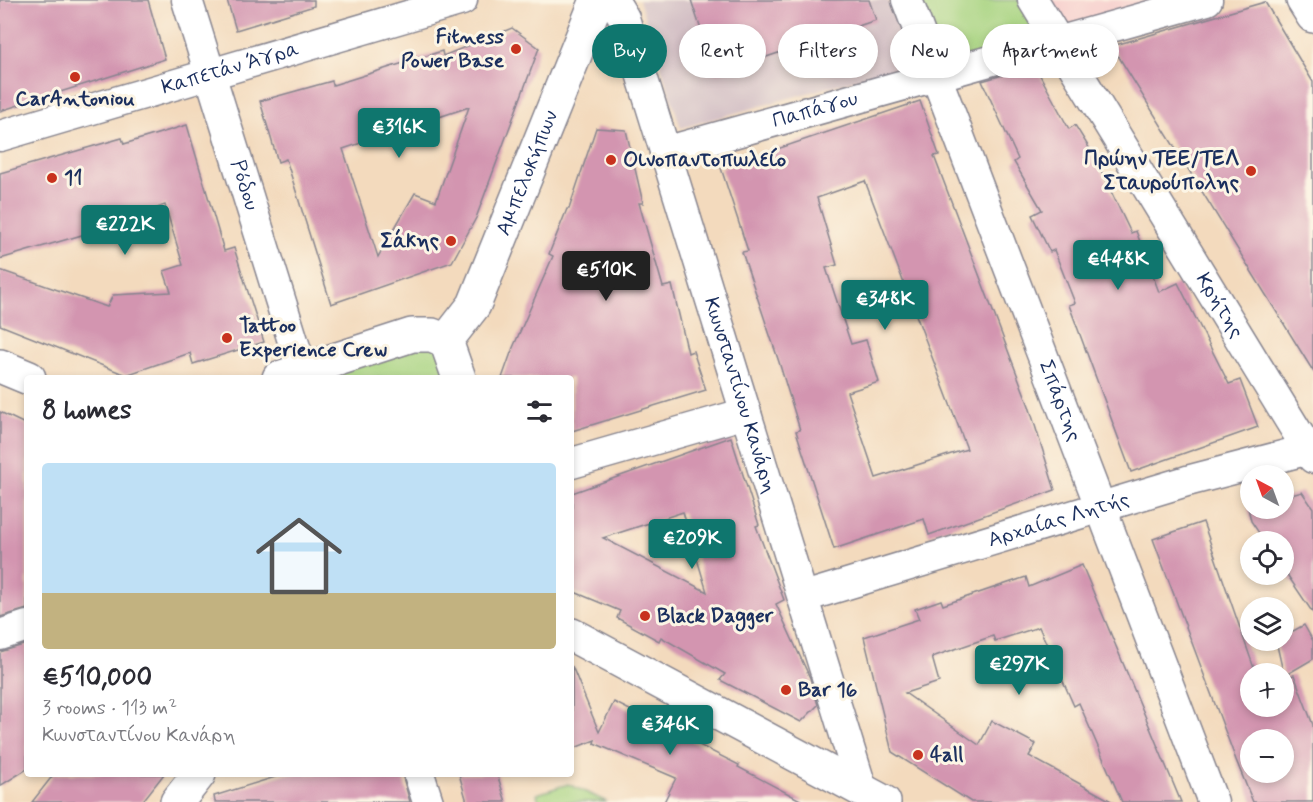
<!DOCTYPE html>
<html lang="en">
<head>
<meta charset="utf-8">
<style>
	body { margin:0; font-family:Mynerve,sans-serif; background:#f7f7f7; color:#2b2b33; height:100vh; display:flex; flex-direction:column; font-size:22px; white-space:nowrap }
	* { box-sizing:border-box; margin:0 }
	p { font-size:20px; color:#7c7c81 }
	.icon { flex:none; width:33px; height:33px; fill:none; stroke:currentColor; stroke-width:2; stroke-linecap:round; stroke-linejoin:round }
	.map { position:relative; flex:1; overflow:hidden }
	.side { position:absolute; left:24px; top:375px; width:550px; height:402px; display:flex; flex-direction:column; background:#fff; border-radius:6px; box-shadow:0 3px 9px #0003 }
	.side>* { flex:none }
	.banner { position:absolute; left:592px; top:24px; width:570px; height:54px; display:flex; gap:12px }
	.needle { width:39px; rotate:319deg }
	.fabs { position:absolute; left:1240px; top:465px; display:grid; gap:12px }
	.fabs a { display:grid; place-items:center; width:54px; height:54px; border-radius:50%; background:#fff; box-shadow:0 3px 9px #0003; font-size:30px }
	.price { position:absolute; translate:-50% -51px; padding:0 14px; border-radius:6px; background:#0f766e; color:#fff; font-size:20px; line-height:39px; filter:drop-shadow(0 2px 3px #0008) }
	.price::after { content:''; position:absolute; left:50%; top:36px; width:18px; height:14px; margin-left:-9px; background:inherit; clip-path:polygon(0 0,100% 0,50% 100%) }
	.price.selected { background:#222; color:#fff }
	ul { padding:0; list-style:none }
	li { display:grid; align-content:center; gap:12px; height:318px; padding:0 18px }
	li+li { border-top:2px solid #e1e1e2 }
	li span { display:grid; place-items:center; height:186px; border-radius:6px; color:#555 }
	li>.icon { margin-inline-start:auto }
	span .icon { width:108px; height:108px; fill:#fffc; stroke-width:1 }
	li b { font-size:26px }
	h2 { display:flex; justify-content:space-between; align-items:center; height:72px; padding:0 18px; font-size:26px }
	.pill { padding:0 21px; border-radius:27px; background:#fff; box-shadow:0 3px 9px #0003; font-size:21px; line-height:54px }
	.pill.selected { background:#0f766e; color:#fff }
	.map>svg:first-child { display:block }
	.built { fill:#f7d0ce }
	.industrial { fill:#d2bec4 }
	.green { fill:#a6d37f; stroke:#60816e; stroke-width:1.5 }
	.building { fill:#d395b0; fill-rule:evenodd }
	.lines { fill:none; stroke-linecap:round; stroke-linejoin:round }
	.street-casing { stroke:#87848e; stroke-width:33 }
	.secondary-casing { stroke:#87848e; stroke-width:36 }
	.street { stroke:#fff; stroke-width:30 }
	.secondary { stroke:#fff; stroke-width:33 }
	.poi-dot { fill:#c8321e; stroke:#fcf5e5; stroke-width:2 }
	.labels { text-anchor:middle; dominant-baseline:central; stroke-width:6; stroke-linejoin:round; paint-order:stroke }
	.poi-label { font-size:21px; font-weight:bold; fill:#1b2f5e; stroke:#fcf5e5; text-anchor:start }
	.street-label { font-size:21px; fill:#1b2f5e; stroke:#fcf5e5 }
</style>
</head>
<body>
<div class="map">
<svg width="1313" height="802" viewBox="0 0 1313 802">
	<rect width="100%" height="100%" fill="#fcf5e5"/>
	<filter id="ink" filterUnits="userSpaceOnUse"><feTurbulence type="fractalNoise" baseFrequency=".0167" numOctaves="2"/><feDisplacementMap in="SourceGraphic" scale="12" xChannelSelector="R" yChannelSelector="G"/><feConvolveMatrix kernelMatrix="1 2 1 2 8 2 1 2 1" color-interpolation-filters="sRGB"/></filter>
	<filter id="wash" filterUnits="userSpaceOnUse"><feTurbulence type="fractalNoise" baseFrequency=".008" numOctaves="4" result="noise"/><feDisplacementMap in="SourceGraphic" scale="24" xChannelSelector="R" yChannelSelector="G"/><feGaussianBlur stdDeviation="1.35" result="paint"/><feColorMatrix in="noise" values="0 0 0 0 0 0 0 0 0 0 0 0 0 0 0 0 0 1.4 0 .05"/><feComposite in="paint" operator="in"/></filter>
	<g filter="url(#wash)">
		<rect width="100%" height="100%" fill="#f3dabd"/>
		<polygon class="built" points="1046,0 1171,0 1062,26"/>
		<polygon class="industrial" points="639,0 888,0 913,64 681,128"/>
		<g class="green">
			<polygon points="907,0 1033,0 1058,40 936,74"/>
			<polygon points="432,335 459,378 279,378"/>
			<polygon points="568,784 607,802 539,802 537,794"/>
		</g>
		<g id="blocks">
			<g class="building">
				<polygon points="0,0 148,0 165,59 0,111"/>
				<polygon points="227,0 314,0 314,6 236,30"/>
				<polygon points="691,0 869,0 876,20 716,74"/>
				<polygon points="1265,2 1313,82 1313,371 1112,46"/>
				<path d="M512,28L539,48L476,218L452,262L331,304L286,159L278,162L260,101L332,81L333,85L442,51L443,56ZM469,107L436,201L415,193L378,257L343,149Z"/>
				<polygon points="1035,66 1069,129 1075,125 1093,154 1131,233 1136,231 1159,292 1178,283 1229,384 1240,380 1258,427 1131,472 1069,305 1075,303 1054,250 1050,252 1032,215 1042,210 1014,162 1018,159 982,81"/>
				<path d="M920,101L939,155L934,156L1029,406L1055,490L929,535L924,519L834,549L796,431L800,430L779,362L742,252L748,251L721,168ZM865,181L967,449L876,478L847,392L879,382L866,340L851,344L826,268L837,265L817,198Z"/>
				<polygon points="187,125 224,251 234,248 264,342 193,364 190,353 126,375 0,325 0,270 107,307 113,295 171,292 164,271 183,265 165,205 92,232 0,259 0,173 122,138 124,144"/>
				<polygon points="596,128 626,130 643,203 639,203 663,287 672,285 688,353 693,351 706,390 572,431 572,378 502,378 512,350 553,256 549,254 567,209 569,209"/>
				<polygon points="0,412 27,425 27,609 0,617"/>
				<path d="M731,437L759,525L756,526L784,600L776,604L810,678L818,705L801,722L720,680L725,674L661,637L659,641L617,618L620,611L572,591V493ZM683,512L707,592L603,538Z"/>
				<polygon points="1302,492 1313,508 1313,613 1284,570 1284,542 1265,542 1251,521 1248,508 1284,508 1284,497"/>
				<path d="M1203,522L1256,674H1251V706H1284V678L1294,675L1313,725V802H1253L1236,760L1153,539ZM1251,740H1284V772H1251Z"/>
				<polygon points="1082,565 1181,802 1122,802 1079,703 1074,706 1039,627 995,641 993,636 932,657 939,682 905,693 979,745 992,721 1036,744 1029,756 1113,802 971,802 892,752 864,637 919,619 915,609 941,600 943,605 1026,577 1029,587"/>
				<polygon points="1304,625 1313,641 1313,659 1284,676 1276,641 1284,640 1284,636"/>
				<polygon points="27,644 27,769 0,786 0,652"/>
				<polygon points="572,666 599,732 614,702 739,765 738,767 804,802 664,802 676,778 594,743 595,740 572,749"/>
				<polygon points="54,774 164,774 142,802 32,802"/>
				<polygon points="285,774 402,774 410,802 215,802 214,796"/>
				<polygon points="459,774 497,774 506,802 467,802"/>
			</g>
		</g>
	</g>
	<g filter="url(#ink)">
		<use href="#blocks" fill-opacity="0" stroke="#87848e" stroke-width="1.5"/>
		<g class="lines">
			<defs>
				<g id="street">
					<path id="s1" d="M187,0L302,370"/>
					<path id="s2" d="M613,0L624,18L862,790"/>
					<path id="s3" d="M907,0L1213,802"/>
					<path id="s4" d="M1033,0L1313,458"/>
					<path id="s5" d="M0,136L462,0"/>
					<path id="s6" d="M665,152L1207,0"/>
					<polyline points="572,463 746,413"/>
					<path id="s7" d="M804,597L1187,481L1313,448"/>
					<polyline points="0,635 27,626"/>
					<polyline points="419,774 428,802"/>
				</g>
				<g id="secondary">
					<polyline points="1303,0 1313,16"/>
					<path id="s8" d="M446,341L474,305L597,0"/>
					<polyline points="0,366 29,378"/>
					<polyline points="279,378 412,335 432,335 446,341 459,378"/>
					<polyline points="572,635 884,802"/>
					<polyline points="177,802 199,774"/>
				</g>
			</defs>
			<use href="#street" class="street-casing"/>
			<use href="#secondary" class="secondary-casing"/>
			<use href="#street" class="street"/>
			<use href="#secondary" class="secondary"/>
		</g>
	</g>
	<g class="poi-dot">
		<circle cx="516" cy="49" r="6"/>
		<circle cx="75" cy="77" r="6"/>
		<circle cx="611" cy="160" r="6"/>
		<circle cx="1251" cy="171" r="6"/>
		<circle cx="52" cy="178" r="6"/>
		<circle cx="451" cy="241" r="6"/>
		<circle cx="227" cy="338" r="6"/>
		<circle cx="645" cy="616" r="6"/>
		<circle cx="786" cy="690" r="6"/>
		<circle cx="918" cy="755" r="6"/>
	</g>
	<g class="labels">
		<g class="poi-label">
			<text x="504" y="37" text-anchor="end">Fitness<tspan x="504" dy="24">Power Base</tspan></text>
			<text x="75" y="99" text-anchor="middle">CarAntoniou</text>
			<text x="1239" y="159" text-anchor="end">Πρώην ΤΕΕ/ΤΕΛ<tspan x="1239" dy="24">Σταυρούπολης</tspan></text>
			<text x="623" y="160">Οινοπαντοπωλείο</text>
			<text x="64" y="178">11</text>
			<text x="439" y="241" text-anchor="end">Σάκης</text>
			<text x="239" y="326">Tattoo<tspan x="239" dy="24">Experience Crew</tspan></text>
			<text x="657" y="616">Black Dagger</text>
			<text x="798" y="690">Bar 16</text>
			<text x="930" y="755">4all</text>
		</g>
		<g class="street-label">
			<text stroke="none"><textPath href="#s5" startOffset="240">Καπετάν Άγρα</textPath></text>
			<text stroke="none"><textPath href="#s6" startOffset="156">Παπάγου</textPath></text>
			<text stroke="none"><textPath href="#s8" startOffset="188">Αμπελοκήπων</textPath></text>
			<text stroke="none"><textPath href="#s1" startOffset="194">Ρόδου</textPath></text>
			<text stroke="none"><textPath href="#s4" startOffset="358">Κρήτης</textPath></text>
			<text stroke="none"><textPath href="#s2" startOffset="416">Κωνσταντίνου Κανάρη</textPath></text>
			<text stroke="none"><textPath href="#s3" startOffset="429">Σπάρτης</textPath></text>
			<text stroke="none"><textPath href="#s7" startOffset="266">Αρχαίας Λητής</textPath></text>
		</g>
	</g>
</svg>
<div class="fabs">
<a><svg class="needle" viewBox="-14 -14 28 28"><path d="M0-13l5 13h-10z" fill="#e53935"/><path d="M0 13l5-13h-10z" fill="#7c7c81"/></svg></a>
<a><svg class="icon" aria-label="locate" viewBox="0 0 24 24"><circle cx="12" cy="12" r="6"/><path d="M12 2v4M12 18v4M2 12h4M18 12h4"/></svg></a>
<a><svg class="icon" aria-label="layers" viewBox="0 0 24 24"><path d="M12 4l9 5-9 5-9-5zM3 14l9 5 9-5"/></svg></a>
<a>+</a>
<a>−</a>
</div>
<b class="price" style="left:399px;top:159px">€316K</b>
<b class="price" style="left:125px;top:256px">€222K</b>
<b class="price" style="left:1118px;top:291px">€448K</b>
<b class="price selected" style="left:606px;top:302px">€510K</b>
<b class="price" style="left:885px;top:331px">€348K</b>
<b class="price" style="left:692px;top:570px">€209K</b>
<b class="price" style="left:1019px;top:696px">€297K</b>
<b class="price" style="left:670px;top:756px">€346K</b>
<div class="banner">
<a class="pill selected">Buy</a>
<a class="pill">Rent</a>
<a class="pill">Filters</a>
<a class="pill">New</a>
<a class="pill">Apartment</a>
</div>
<section class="side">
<h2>8 homes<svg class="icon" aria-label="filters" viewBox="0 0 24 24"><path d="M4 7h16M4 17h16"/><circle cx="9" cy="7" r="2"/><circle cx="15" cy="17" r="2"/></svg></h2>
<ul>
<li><span style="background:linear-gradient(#bfe0f5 70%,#c2b280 0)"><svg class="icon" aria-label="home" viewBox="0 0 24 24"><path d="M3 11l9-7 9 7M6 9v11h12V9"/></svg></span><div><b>€510,000</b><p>3 rooms · 113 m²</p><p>Κωνσταντίνου Κανάρη</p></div></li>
</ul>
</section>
</div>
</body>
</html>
